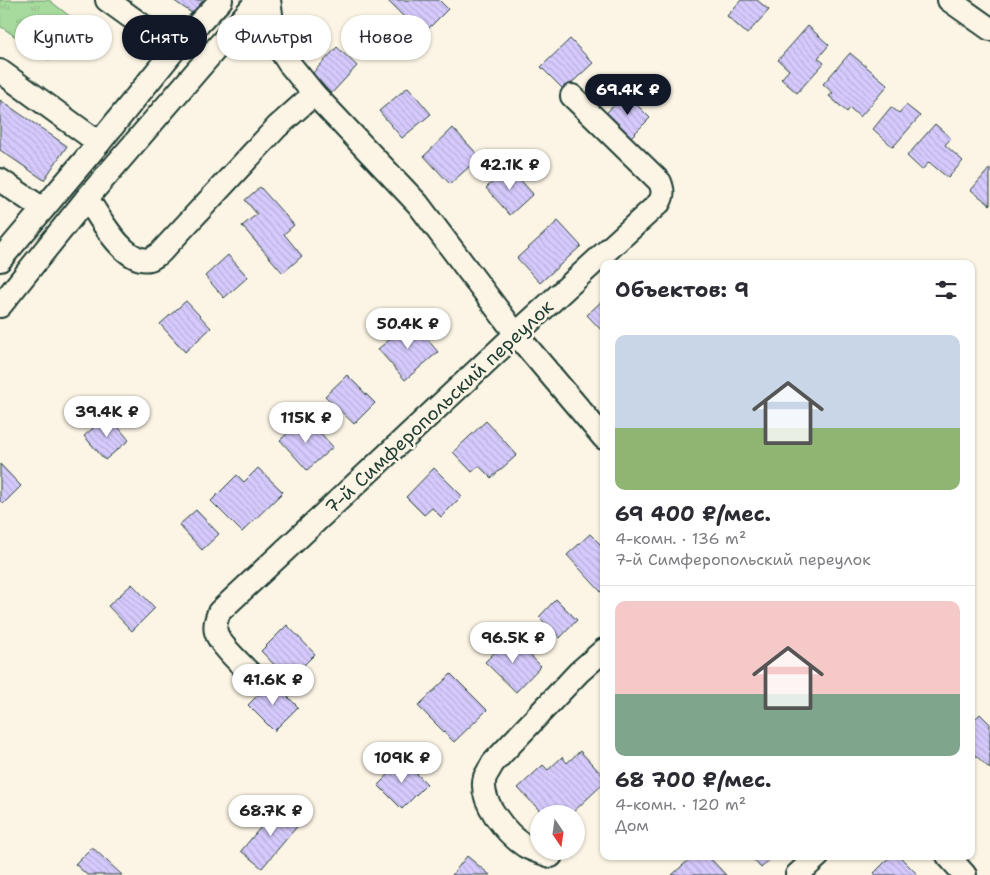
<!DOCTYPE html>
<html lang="ru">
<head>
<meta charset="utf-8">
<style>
	body { margin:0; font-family:"Shantell Sans",sans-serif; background:#f2f2f3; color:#2b2b33; height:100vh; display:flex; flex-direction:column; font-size:19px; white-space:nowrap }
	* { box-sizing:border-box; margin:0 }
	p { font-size:16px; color:#7c7c81 }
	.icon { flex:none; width:28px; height:28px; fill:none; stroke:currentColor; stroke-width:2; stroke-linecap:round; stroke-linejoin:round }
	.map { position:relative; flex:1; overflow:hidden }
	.panel { position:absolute; left:600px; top:260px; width:375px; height:600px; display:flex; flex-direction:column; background:#fff; border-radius:10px; box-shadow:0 1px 4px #0004 }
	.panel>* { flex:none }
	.top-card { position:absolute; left:15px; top:15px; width:475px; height:45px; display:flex; gap:10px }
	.needle { width:32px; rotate:167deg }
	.buttons { position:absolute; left:530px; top:805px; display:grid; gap:10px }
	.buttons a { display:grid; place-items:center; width:55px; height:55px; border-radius:50%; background:#fff; box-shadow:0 1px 4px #0004; font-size:25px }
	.price { position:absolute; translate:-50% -42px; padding:0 11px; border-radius:18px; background:#fff; color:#222; font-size:16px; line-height:32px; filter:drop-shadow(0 1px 2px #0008) }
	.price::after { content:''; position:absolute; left:50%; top:30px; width:15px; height:11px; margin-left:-8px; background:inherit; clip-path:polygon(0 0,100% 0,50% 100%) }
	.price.selected { background:#111827; color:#fff }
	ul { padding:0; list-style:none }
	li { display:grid; align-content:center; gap:10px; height:265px; padding:0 15px }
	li+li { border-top:1px solid #e1e1e2 }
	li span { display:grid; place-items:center; height:155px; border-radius:10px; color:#555 }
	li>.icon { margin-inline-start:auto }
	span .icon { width:90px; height:90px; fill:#fffc; stroke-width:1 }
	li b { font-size:21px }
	h2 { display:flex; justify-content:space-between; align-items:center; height:60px; padding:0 15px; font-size:21px }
	.pill { padding:0 18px; border-radius:22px; background:#fff; box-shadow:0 1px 4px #0004; font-size:18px; line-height:45px }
	.pill.selected { background:#111827; color:#fff }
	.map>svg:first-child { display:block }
	.grass { fill:url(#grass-tufts); stroke:#638c68 }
	.building { fill:url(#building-back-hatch); stroke:#1f3d34 }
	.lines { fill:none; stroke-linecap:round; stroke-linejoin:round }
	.minor-casing { stroke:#1f3d34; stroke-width:26 }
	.minor { stroke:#fcf5e5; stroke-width:22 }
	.labels { text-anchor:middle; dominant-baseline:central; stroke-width:5; stroke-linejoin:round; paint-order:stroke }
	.street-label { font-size:19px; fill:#1f3d34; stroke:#fcf5e5 }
</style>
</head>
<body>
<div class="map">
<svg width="990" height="875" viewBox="0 0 990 875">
	<defs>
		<pattern id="grass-tufts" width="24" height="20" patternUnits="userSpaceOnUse" patternTransform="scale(1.25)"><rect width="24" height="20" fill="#a7db9d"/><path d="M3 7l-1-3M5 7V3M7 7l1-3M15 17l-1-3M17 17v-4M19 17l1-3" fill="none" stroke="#8fbd88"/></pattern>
		<pattern id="building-back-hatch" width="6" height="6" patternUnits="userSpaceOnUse" patternTransform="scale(1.25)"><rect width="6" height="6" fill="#d6cafc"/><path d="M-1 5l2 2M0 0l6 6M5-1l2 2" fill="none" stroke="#b7aed9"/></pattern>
	</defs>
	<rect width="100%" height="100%" fill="#fcf5e5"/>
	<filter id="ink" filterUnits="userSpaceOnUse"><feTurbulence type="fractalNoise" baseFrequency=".02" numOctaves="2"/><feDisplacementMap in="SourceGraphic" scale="10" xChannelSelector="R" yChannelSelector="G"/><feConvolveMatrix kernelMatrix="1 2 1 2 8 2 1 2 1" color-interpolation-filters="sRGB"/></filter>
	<g filter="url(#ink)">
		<polygon class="grass" points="0,0 49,0 76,21 49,60 0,26"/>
		<g class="building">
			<polygon points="173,0 207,0 196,16"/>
			<polygon points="387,0 439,0 448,9 422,35"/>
			<polygon points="741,0 757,0 769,10 747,34 727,16"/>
			<polygon points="808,26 829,45 818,58 824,63 797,93 781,79 789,70 778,60"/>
			<polygon points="570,39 593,63 564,90 541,67"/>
			<polygon points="337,47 357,66 331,94 311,75"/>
			<polygon points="850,53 888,85 860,117 850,108 847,112 829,96 833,93 823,84"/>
			<polygon points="408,87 431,114 402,138 379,111"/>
			<polygon points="626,94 650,118 630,138 605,114"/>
			<polygon points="0,100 67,146 44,180 0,150"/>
			<polygon points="906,105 920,116 893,147 873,129 891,107 899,113"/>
			<polygon points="935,124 951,138 945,145 963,161 948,178 929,162 922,170 907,156"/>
			<polygon points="453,128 480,157 450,184 424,156"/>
			<polygon points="509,167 533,194 510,215 486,188"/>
			<polygon points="990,168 990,205 971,190"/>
			<polygon points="260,187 294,225 284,234 302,256 283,273 242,226 257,214 245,200"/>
			<polygon points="558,221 581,246 540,283 517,258"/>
			<polygon points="228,255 248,277 224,298 205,276"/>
			<polygon points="604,299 604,333 587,315"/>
			<polygon points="186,301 211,328 185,352 160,324"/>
			<polygon points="412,321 438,352 405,380 378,349"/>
			<polygon points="347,375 375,403 354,424 325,396"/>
			<polygon points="108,415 129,440 105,460 84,436"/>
			<polygon points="306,417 333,447 307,470 280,440"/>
			<polygon points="486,421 517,455 491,478 479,466 472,472 453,452"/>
			<polygon points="0,464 21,486 3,504 0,501"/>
			<polygon points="258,468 283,492 242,532 211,501 237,475 244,482"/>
			<polygon points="434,468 462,496 441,517 432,508 424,515 406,497"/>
			<polygon points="196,510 219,534 202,550 179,525"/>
			<polygon points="590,534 604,548 604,592 602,593 567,555"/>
			<polygon points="132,584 155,608 132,631 108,606"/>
			<polygon points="556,599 577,620 560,638 539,617"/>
			<polygon points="287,625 315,654 289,680 261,651"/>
			<polygon points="511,636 541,666 516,692 485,662"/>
			<polygon points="451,674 487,710 454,742 418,706"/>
			<polygon points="272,681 298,707 274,731 248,705"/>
			<polygon points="980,714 990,724 990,769 971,751 971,723"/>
			<polygon points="580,751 604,777 604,783 571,814 543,814 518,788 543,765 548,770 562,757 567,763"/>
			<polygon points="403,760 427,784 402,809 378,785"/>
			<polygon points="279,805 300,823 262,868 241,851"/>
			<polygon points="92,847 122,875 87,875 75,864"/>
			<polygon points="467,856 490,875 452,875"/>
			<polygon points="693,856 708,856 726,875 672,875"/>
			<polygon points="750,856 774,856 761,868"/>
			<polygon points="891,856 899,856 918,875 876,875 874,873"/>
		</g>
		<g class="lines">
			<defs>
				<g id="minor">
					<polyline points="107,0 175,49"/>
					<polyline points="269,0 275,42 288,62 314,94 418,204 516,334 604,438"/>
					<polyline points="949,0 990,29"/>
					<polyline points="0,71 99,143"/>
					<polyline points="0,180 43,209"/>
					<path d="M87,198C99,216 124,265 150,259C153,258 157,255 160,253L277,127L314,94"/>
					<polyline points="0,260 99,143 175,49 221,0"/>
					<polyline points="0,306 87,198 258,0"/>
					<path d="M258,681C247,670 219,645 216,632C214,625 217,618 219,612L516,334L659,203C664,195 663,190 660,182L572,96"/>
					<path d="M551,856C543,853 533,851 525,846C507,834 478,801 485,777C487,773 491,767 493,763L579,672L604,650"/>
					<polyline points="948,856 965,875"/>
					<polyline points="797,875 818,856"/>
				</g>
			</defs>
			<use href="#minor" class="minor-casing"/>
			<use href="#minor" class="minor"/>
		</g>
	</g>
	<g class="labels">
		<g class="street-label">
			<text transform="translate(439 407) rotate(-43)">7-й Симферопольский переулок</text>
		</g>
	</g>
</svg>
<div class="buttons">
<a><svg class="needle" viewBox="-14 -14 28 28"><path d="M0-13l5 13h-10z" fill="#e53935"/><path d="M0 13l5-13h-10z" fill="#7c7c81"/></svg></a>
</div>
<b class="price selected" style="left:628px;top:116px">69.4K ₽</b>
<b class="price" style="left:510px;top:191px">42.1K ₽</b>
<b class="price" style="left:408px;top:350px">50.4K ₽</b>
<b class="price" style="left:107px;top:438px">39.4K ₽</b>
<b class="price" style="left:306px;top:444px">115K ₽</b>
<b class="price" style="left:513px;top:664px">96.5K ₽</b>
<b class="price" style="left:273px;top:706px">41.6K ₽</b>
<b class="price" style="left:402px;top:784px">109K ₽</b>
<b class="price" style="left:271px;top:837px">68.7K ₽</b>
<div class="top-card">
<a class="pill">Купить</a>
<a class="pill selected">Снять</a>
<a class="pill">Фильтры</a>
<a class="pill">Новое</a>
</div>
<section class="panel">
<h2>Объектов: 9<svg class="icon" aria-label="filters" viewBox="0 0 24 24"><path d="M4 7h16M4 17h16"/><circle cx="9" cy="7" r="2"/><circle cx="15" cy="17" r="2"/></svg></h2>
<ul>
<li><span style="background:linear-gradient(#c9d6e8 60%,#8fb573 0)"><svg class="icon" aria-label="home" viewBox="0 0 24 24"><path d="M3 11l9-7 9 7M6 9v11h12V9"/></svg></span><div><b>69 400 ₽/мес.</b><p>4-комн. · 136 m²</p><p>7-й Симферопольский переулок</p></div></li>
<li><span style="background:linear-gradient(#f6c9c9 60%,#7fa58c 0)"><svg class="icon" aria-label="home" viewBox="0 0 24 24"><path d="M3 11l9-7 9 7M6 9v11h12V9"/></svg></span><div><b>68 700 ₽/мес.</b><p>4-комн. · 120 m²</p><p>Дом</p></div></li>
</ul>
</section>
</div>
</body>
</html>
